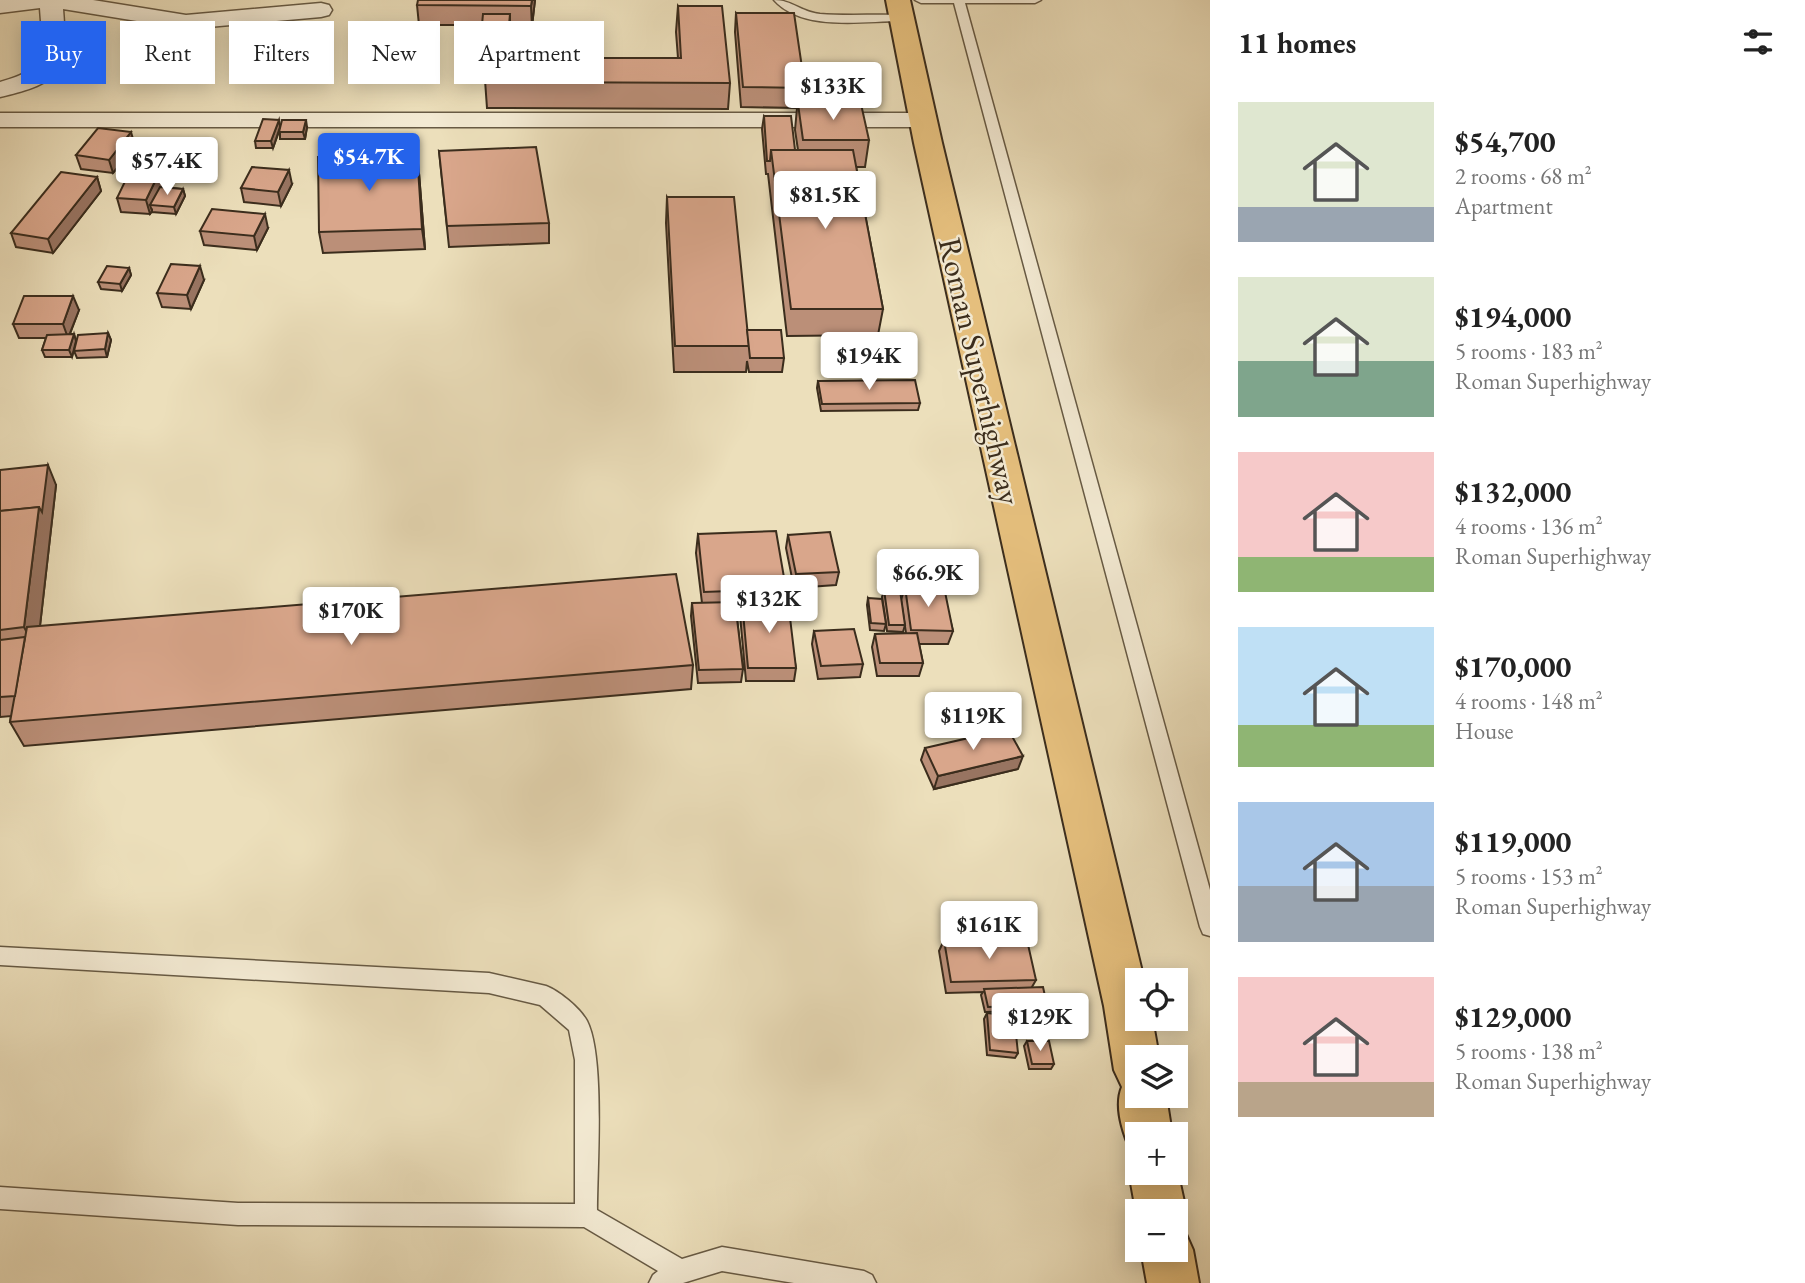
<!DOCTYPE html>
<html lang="en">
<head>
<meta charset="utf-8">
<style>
	body { margin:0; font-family:"EB Garamond",serif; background:#f2f2f2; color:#222; height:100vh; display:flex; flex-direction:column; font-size:26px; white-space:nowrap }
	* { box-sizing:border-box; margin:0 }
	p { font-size:23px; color:#767676 }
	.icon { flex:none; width:38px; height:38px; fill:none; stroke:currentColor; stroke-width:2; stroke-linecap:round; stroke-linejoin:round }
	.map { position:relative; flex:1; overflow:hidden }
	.side { display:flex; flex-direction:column; background:#fff; width:595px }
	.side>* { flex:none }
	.top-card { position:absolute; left:21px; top:21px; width:665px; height:63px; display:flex; gap:14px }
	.buttons { position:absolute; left:1125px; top:968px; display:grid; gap:14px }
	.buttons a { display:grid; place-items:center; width:63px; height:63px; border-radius:0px; background:#fff; box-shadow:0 4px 18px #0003; font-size:35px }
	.price { position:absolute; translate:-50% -60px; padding:0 16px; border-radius:7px; background:#fff; color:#222; font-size:23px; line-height:46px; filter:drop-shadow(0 2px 4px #0008) }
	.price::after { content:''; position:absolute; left:50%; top:42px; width:21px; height:16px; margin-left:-10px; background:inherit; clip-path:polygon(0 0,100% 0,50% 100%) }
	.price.active { background:#2563eb; color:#fff }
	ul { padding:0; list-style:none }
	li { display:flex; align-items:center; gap:21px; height:175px; padding:0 28px }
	li span { display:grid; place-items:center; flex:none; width:196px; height:140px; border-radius:0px; color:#555 }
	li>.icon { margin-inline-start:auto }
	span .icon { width:84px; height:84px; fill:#fffc; stroke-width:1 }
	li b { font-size:30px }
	h2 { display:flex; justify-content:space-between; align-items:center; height:84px; padding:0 28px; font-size:30px }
	.pill { padding:0 24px; border-radius:0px; background:#fff; box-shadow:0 4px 18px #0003; font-size:24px; line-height:63px }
	.pill.active { background:#2563eb; color:#fff }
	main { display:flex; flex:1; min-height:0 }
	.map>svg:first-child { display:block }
	.green { fill:#bcc18d; stroke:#7c7755; stroke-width:2 }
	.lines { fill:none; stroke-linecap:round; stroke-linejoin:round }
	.service-casing { stroke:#675a44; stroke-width:3 }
	.minor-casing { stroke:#675a44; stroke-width:3 }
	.primary-casing { stroke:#3b2d1d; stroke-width:4 }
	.service { fill:#f3ead3; fill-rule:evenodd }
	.minor { fill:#f3ead3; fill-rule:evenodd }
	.primary { fill:#e6c07e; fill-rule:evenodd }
	.wall { fill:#bb8f78; stroke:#3b2d1d; stroke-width:2 }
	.shaded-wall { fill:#987461; stroke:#3b2d1d; stroke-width:2 }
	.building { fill:#d9a68b; stroke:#3b2d1d; stroke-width:2 }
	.labels { text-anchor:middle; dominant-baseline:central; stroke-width:5; stroke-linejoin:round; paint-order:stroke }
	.street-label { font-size:32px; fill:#3b2d1d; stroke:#f3ead3 }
</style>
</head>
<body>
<main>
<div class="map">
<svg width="1210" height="1283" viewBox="0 0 1210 1283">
	<rect width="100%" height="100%" fill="#ecdfbb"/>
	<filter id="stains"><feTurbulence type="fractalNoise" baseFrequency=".00286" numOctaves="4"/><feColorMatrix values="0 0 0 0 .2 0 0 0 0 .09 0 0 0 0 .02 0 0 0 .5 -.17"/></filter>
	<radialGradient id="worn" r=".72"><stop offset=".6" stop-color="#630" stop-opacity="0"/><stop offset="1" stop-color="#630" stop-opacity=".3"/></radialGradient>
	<polygon class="green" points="535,34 583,35 579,76 530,75"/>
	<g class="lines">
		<defs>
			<g id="service">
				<path d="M774,0C792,0 801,12 820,14C847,16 875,14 902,15L908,18L902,21C862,21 803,32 774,0Z"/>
				<polygon points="915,0 1041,0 1035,3 965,3 1210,890 1210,936 1203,934 1200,927 954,3 921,3"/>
				<path d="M0,947L489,973L546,986C559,991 580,1008 587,1021C605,1056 597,1166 597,1210L682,1259L722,1247L864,1271L872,1275L876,1283H794L722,1271L683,1283H649L653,1275L658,1271L584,1227L238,1225L0,1209V1187L238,1203L575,1204V1060L569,1030L540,1005L489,993L0,965Z"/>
			</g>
			<g id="minor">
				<path d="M0,0H93L186,15L321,3L329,5L332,10L329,15L321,17L186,29L63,9C68,72 63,82 0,97V82C51,68 43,54 40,8L0,13Z"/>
				<polygon points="0,113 923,113 932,115 935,120 932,125 923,127 0,127"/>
			</g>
			<path id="primary" d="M886,0H910L942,143L1144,980H1138V1018H1152L1159,1057H1138V1096H1166L1172,1134H1138V1172H1176V1165L1186,1211L1178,1229L1185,1232L1193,1250L1199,1283H1147L1141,1250H1176V1211H1138V1215L1136,1211L1129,1172L1137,1154L1131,1151C1123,1133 1114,1106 1122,1087L1114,1070L1104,1006L914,143Z"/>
		</defs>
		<use href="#service" class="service-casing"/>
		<use href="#minor" class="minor-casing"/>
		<use href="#primary" class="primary-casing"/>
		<use href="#service" class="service"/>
		<use href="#minor" class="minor"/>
		<use href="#primary" class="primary"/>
	</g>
	<g class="wall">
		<polygon points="535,0 532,26 510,26 508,58 678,58 676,32 678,6 730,83 728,109 487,108 485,80 479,80 478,67 482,25 419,25 417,5"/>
		<polygon points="736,13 805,88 803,104 869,140 865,167 856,167 883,309 878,335 787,336 768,174 766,174 762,129 764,116 795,150 798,150 795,130 797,108 741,107 735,32"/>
		<polygon points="280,126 307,127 305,139 280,139 280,129 273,148 256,148 255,141"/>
		<polygon points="204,143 208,157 199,175 160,173 163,185 162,187 183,189 185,196 176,214 152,212 152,211 150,214 121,212 117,198 145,170 142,158"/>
		<polygon points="135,146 113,173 81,169 76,155"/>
		<polygon points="439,151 549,223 549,243 449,247"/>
		<polygon points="419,173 425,249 323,253 319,232"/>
		<polygon points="97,177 101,191 53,253 16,247 11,233"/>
		<polygon points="292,184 281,206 244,202 241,188"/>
		<polygon points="667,197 747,330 784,358 782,372 749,372 747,361 746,372 674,372 666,223"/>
		<polygon points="268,228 257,250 204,245 200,231"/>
		<polygon points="129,268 131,275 122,291 101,289 98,282"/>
		<polygon points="204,280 191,309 162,307 157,293"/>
		<polygon points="79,310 70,334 74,334 76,341 72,357 45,357 42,350 46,338 19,338 13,324"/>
		<polygon points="108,333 111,340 107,357 77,358 74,351"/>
		<polygon points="818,381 920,403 918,410 821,411 817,388"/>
		<polygon points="0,470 56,485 40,626 693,665 691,689 24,746 10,722 11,716 0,717"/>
		<polygon points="698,534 786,589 784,601 796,668 794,681 746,681 740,615 741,610 736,610 743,669 741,682 698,683 691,616 692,603 702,603 696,553"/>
		<polygon points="788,535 839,572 836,585 794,588 786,548"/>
		<polygon points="924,575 942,587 953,631 948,644 919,644 923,663 919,676 877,676 872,647 875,634 906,633 901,600 905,587 923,587"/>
		<polygon points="884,590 905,625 903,632 887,631 882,597"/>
		<polygon points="868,598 886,624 884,631 870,630 867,605"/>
		<polygon points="814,631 863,664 860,677 818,679 812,644"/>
		<polygon points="925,748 1018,769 934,789 921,760"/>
		<polygon points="944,940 1036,980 1032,987 1047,1005 1044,1010 985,1012 981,995 983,992 946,993 939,951"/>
		<polygon points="987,1013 1018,1053 1015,1058 987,1055 984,1019"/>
		<polygon points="1027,1041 1054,1064 1051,1069 1029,1069 1024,1046"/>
	</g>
	<g class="shaded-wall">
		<polygon points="532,0 535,0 532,26 531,6"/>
		<polygon points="510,14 510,28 507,80 506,67"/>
		<polygon points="279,120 280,127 273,148 271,141"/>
		<polygon points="306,120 307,127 305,139 303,132"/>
		<polygon points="131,132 135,146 113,173 109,160"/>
		<polygon points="204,143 208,157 199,175 196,161"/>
		<polygon points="417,153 419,173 425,249 422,229"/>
		<polygon points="289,170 292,184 281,206 278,192"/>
		<polygon points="160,171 163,185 154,205 150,205 152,211 150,214 146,200"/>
		<polygon points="97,177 101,191 53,253 48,239"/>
		<polygon points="183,189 185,196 176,214 174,207"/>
		<polygon points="265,214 268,228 257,250 254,236"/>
		<polygon points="200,266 204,280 191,309 187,295"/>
		<polygon points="129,268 131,275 122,291 120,284"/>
		<polygon points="73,296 79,310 68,338 63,324"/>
		<polygon points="108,333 111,340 107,357 105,349"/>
		<polygon points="74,334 76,341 72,357 69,350"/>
		<polygon points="48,465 56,485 37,652 24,627 39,507"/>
		<polygon points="1023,756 1018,769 934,789 938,776"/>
	</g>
	<g class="building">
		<polygon points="418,0 532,0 531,6 417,5"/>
		<polygon points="678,6 722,6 730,83 485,82 487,58 681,58"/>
		<polygon points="736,13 794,13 805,88 743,87"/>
		<polygon points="483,14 510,14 506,58 487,58 486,67 478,67"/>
		<polygon points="798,104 861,104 869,140 803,140"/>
		<polygon points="764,116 791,116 795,150 771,150 770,161 767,161"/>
		<polygon points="263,119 279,120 271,141 255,141"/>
		<polygon points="282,120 306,120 303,132 279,132"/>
		<polygon points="98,128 131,132 109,160 76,155"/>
		<polygon points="152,140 204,143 196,161 142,158"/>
		<polygon points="536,147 549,223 447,226 439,151"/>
		<polygon points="771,150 853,150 883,309 791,309"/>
		<polygon points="417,153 422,229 319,232 318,157"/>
		<polygon points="252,167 289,170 278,192 241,188"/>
		<polygon points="131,169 160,171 146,200 117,198"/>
		<polygon points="61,172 97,177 48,239 11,233"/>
		<polygon points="160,187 183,189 174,207 150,205"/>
		<polygon points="667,197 734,197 749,346 675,346"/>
		<polygon points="212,209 265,214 254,236 200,231"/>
		<polygon points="171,264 200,266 187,295 157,293"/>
		<polygon points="107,266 129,268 120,284 98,282"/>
		<polygon points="24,296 73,296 63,324 13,324"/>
		<polygon points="747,330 781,330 784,358 750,358"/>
		<polygon points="108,333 105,349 74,351 78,335"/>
		<polygon points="74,334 69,350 42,350 47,335"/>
		<polygon points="915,380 920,403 822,404 818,381"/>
		<polygon points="48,465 42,512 39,507 0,511 0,470"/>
		<polygon points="39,507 24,627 0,630 0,511"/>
		<polygon points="776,531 786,589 704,592 698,534"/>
		<polygon points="830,532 839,572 796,574 788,535"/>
		<polygon points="676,574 693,665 10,722 27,627"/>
		<polygon points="924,575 942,577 942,587 924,587"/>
		<polygon points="905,587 944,587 953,631 911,630"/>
		<polygon points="884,590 900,590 905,625 889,625"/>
		<polygon points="868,598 882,599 886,624 871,623"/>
		<polygon points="742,601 788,601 796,668 748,668"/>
		<polygon points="735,602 743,669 699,670 692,603"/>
		<polygon points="854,629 863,664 821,666 814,631"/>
		<polygon points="917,633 923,663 880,663 875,634"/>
		<polygon points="25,637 15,696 0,697 0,640"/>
		<polygon points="1008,729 1023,756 938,776 925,748"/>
		<polygon points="944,940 1027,940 1036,980 951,982"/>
		<polygon points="1043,987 1047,1005 988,1007 984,989"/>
		<polygon points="987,1013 1014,1016 1018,1053 990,1050"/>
		<polygon points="1027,1041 1049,1041 1054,1064 1032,1064"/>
	</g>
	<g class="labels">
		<g class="street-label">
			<text transform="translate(980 371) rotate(77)">Roman Superhighway</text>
		</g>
	</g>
	<rect width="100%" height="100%" filter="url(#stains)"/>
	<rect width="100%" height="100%" fill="url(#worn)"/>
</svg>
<div class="buttons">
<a><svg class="icon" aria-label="locate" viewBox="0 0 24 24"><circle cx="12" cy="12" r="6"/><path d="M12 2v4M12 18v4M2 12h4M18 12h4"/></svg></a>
<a><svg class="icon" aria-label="layers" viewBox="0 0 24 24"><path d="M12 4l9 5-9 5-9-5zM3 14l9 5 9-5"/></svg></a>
<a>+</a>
<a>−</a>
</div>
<b class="price" style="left:833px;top:122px">$133K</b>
<b class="price active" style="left:369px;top:193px">$54.7K</b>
<b class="price" style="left:167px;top:197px">$57.4K</b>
<b class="price" style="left:825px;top:231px">$81.5K</b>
<b class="price" style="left:869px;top:392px">$194K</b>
<b class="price" style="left:928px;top:609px">$66.9K</b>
<b class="price" style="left:769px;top:635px">$132K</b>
<b class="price" style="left:351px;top:647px">$170K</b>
<b class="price" style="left:973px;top:752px">$119K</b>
<b class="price" style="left:989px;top:961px">$161K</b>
<b class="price" style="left:1040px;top:1053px">$129K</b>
<div class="top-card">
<a class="pill active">Buy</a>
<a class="pill">Rent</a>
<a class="pill">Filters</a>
<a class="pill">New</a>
<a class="pill">Apartment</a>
</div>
</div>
<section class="side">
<h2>11 homes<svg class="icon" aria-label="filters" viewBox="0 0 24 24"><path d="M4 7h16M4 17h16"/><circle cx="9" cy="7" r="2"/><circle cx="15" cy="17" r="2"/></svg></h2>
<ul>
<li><span style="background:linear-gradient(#dfe7d0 75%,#9aa5b1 0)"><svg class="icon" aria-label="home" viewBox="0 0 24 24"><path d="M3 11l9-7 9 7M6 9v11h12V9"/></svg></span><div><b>$54,700</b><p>2 rooms · 68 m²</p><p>Apartment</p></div></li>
<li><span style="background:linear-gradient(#dfe7d0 60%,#7fa58c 0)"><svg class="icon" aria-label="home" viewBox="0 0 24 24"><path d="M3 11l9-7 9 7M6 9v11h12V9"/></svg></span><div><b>$194,000</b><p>5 rooms · 183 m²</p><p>Roman Superhighway</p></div></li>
<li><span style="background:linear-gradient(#f6c9c9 75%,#8fb573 0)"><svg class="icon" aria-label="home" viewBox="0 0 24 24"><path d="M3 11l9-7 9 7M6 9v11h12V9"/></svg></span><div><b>$132,000</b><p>4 rooms · 136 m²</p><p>Roman Superhighway</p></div></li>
<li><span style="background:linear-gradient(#bfe0f5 70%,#8fb573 0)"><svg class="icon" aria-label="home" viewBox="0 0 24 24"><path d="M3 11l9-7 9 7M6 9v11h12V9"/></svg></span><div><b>$170,000</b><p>4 rooms · 148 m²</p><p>House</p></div></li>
<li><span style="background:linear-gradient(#a9c7e8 60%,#9aa5b1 0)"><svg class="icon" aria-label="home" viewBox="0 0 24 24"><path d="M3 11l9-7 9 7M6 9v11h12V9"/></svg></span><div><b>$119,000</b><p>5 rooms · 153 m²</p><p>Roman Superhighway</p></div></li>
<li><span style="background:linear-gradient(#f6c9c9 75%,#b9a48a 0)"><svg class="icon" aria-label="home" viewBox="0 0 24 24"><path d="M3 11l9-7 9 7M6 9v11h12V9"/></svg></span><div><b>$129,000</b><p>5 rooms · 138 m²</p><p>Roman Superhighway</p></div></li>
</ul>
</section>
</main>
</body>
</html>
